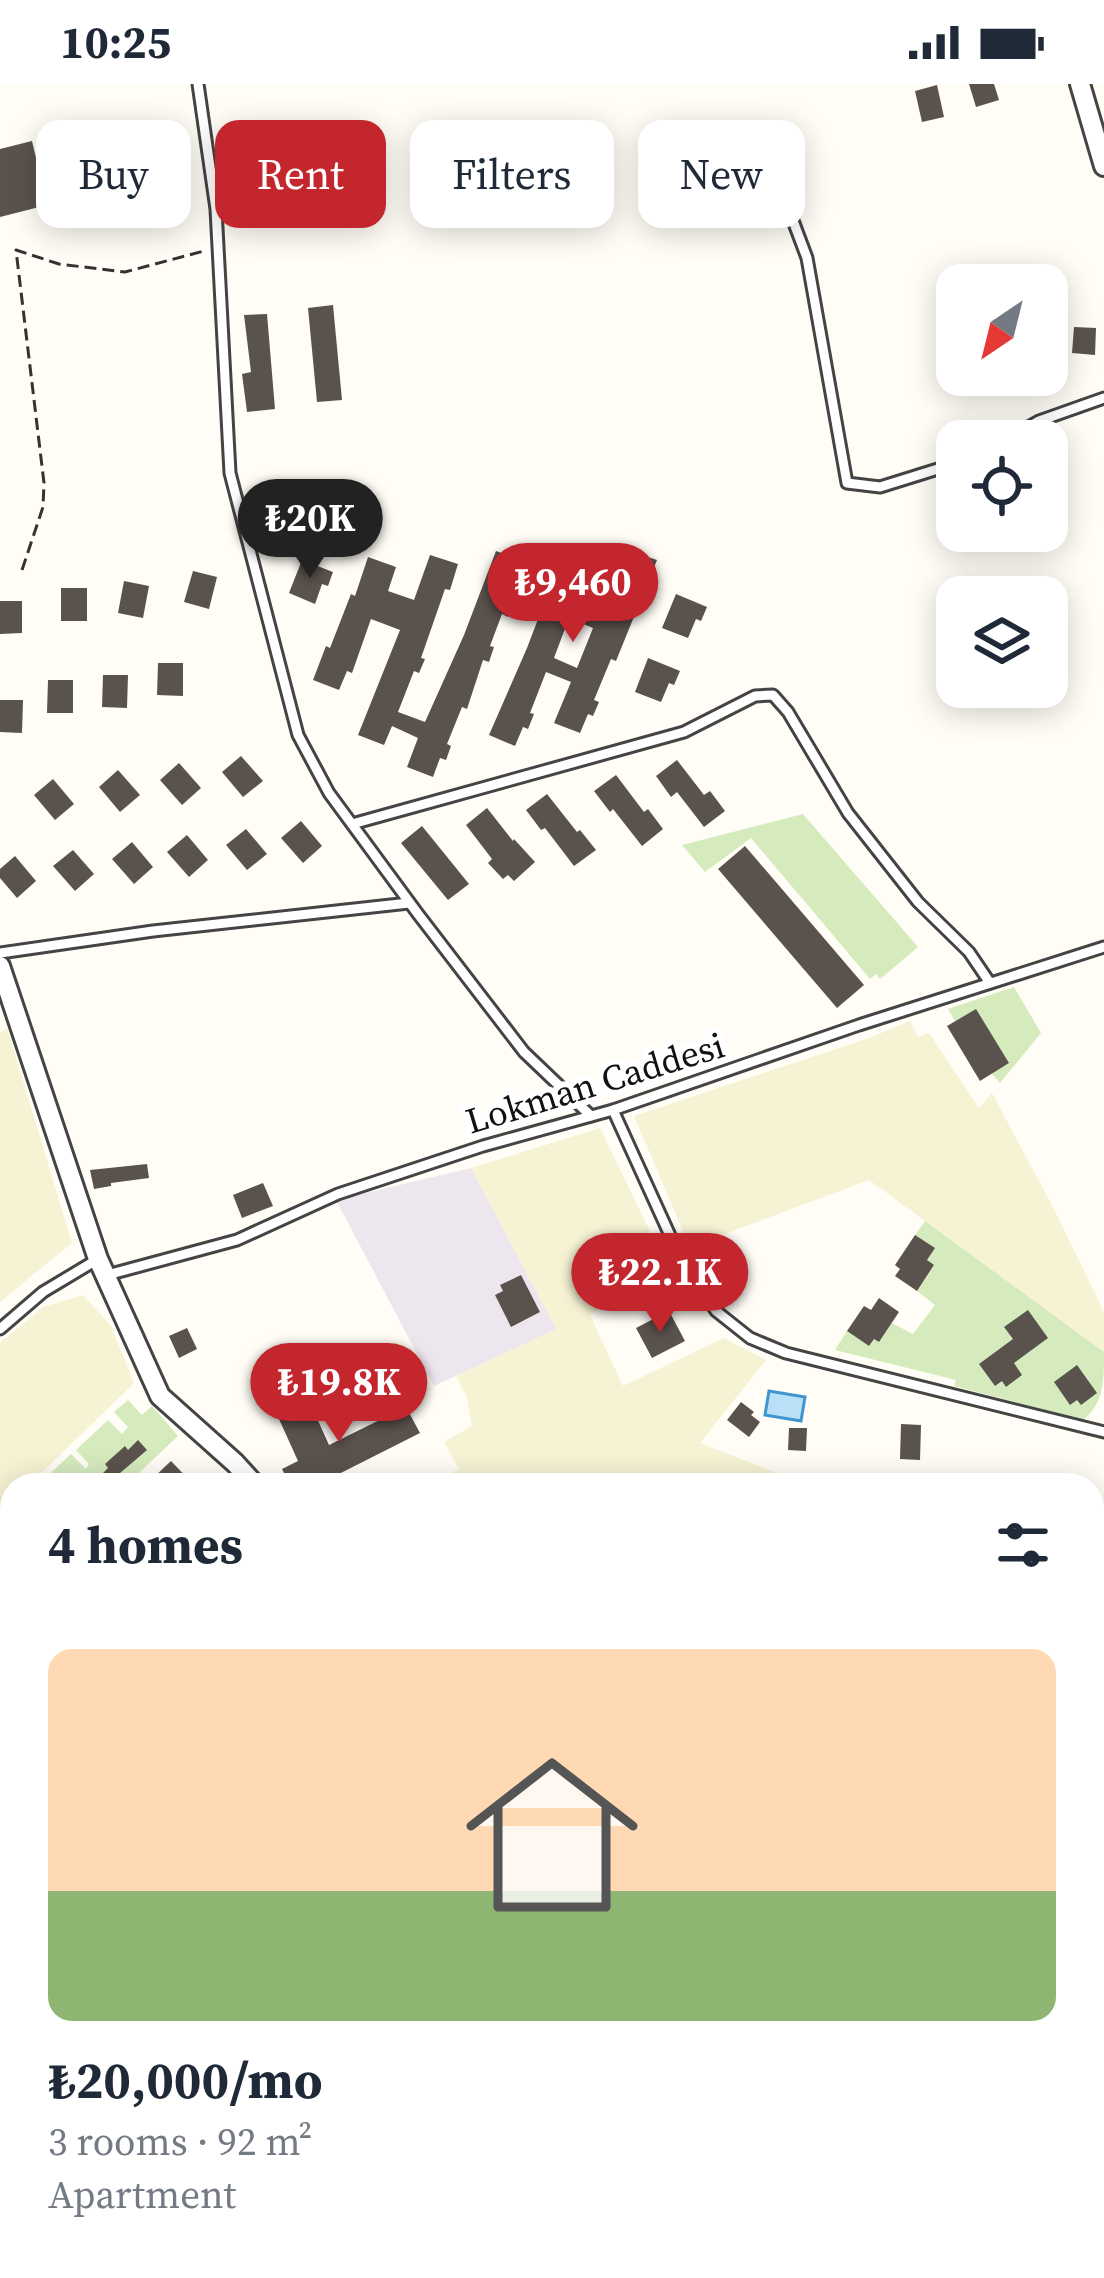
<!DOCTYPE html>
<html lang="en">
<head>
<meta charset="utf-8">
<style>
	body { margin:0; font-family:"Source Serif 4",serif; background:#f2f2f3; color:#1f2937; height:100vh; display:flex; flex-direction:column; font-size:45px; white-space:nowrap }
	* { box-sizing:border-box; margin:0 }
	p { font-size:39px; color:#747a83 }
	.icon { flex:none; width:66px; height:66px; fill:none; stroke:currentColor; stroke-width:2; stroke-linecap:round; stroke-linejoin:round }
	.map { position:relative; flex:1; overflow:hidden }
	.details { position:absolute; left:0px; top:1389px; width:1104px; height:807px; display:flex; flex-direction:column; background:#fff; border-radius:36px 36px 0 0; box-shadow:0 6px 30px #0003 }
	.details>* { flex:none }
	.guide { position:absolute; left:36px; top:36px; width:1032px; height:108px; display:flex; gap:24px }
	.needle { width:78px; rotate:215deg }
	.buttons { position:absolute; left:936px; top:180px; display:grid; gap:24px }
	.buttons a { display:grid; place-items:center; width:132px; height:132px; border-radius:24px; background:#fff; box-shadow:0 6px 30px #0003; font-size:60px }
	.price { position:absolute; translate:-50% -102px; padding:0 27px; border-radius:42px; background:#c4262e; color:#fff; font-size:39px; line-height:78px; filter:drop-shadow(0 3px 6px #0008) }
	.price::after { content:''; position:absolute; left:50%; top:72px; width:36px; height:27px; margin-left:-18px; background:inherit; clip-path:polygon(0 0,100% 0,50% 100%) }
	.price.on { background:#222; color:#fff }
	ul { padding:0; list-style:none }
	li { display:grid; align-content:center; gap:24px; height:636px; padding:0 48px }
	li+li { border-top:3px solid #e0e1e3 }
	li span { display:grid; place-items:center; height:372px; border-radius:24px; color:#555 }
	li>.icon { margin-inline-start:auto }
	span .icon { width:216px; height:216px; fill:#fffc; stroke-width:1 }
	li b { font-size:51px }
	h2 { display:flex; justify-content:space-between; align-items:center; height:144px; padding:0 48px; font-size:51px }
	.chip { padding:0 42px; border-radius:24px; background:#fff; box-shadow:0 6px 30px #0003; font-size:42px; line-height:108px }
	.chip.on { background:#c4262e; color:#fff }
	.status { display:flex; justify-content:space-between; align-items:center; height:84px; padding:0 60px; background:#fff; direction:ltr }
	.status svg { height:33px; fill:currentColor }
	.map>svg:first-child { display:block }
	.industrial { fill:#eee6ef }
	.farmland { fill:#f6f3d4 }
	.green { fill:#d5ebbd }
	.water { fill:#b9e0f7; stroke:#3f96cf; stroke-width:3 }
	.building { fill:#5a524d; fill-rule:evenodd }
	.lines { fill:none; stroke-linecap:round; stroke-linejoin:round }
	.lane-casing { stroke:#444; stroke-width:15 }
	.street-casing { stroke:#444; stroke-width:24 }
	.path { stroke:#333; stroke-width:3; stroke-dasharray:12 6; stroke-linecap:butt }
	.lane { stroke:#fff; stroke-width:9 }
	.street { stroke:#fff; stroke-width:18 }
	.labels { text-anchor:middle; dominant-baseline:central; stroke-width:12; stroke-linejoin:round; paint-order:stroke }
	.street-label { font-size:36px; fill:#111; stroke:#fff }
</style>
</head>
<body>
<div class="status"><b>10:25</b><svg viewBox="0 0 49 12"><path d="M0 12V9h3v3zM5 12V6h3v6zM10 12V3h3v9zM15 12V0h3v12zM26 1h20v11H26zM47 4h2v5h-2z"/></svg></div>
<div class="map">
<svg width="1104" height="2194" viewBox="0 0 1104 2194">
	<rect width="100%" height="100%" fill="#fffdf5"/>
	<polygon class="industrial" points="471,1084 557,1245 434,1302 336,1116"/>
	<g class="farmland">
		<polygon points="910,937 918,953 929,949 979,1024 992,1009 1054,1125 1104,1228 1104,1268 869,1096 690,1163 634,1032 869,954"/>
		<polygon points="7,944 72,1159 0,1218 0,949"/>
		<polygon points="600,1044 662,1172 673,1188 590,1231 623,1302 724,1254 766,1276 700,1359 807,1401 427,1401 459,1385 444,1358 472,1342 467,1314 456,1292 556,1245 471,1084"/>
		<polygon points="83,1211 111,1242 134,1299 29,1401 12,1401 12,1418 0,1430 0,1259 43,1223"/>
		<polygon points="12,1655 12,1724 0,1722 0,1659"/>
		<polygon points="447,2184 1075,2184 1078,2194 445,2194"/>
	</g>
	<g class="green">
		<polygon points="803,730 918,863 880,895 876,890 870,895 751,754 705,788 682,761"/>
		<polygon points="1014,903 1041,949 1000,999 992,990 976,926 955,937 948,925"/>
		<path d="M925,1137L1104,1268C1104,1296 1104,1320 1083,1336L954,1302L956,1296L835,1266L847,1247L869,1262L874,1255L879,1258L892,1239L913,1250L935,1221L917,1207L934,1182L927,1176L934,1164L915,1151Z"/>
		<polygon points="128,1316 142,1331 152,1322 178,1352 126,1401 38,1401 71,1370 86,1385 89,1380 76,1366 108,1336 122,1350 128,1343 114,1328"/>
		<polygon points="12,1426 12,1510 6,1516 0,1509 0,1459 4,1462 8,1458 0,1449 0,1437"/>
		<polygon points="1092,1795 1104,1797 1104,2149 1092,2103"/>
	</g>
	<polygon class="water" points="769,1307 805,1313 801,1337 765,1331"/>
	<g class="building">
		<polygon points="969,0 994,0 999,16 976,23"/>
		<polygon points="937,1 944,33 922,38 915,7"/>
		<polygon points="32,57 47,121 0,133 0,65"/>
		<polygon points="333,221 342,316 317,318 308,224"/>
		<polygon points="267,230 275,325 247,328 242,290 251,288 244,231"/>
		<polygon points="1074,243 1096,244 1095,271 1072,269"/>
		<polygon points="496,467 524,477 511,517 513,518 508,533 502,530 490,562 494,563 489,578 483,576 467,625 462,623 447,660 451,662 446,676 440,674 433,693 407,683 418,654 392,642 384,661 358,651 400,546 371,535 352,589 347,587 339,606 313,596 326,562 330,564 351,510 355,512 368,473 396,483 388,507 414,516 430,471 458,480 450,506 445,505 421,574 425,575 419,589 414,587 398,628 425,638 464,551"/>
		<path d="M564,467L592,477L578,521L601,530L610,507L615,509L629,467L657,476L616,577L611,575L594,616L599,618L593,632L588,630L580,649L554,639L571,598L546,588L530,629L534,630L528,645L523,643L515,662L489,651L527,564ZM569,534L593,544L577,584L554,574Z"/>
		<polygon points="302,476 333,488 328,502 322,500 315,520 289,509"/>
		<polygon points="193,487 217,493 209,525 184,518"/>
		<polygon points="124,497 149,502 143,534 118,529"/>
		<rect x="61" y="504" width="26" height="33"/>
		<polygon points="676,510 707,523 701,537 696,535 688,554 662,544"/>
		<polygon points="0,517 22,517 22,549 0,550"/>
		<polygon points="648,574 680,587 674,601 669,599 661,618 635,608"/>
		<polygon points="158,579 183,579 183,612 157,611"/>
		<polygon points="103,591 128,591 127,624 102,623"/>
		<polygon points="48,596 73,596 73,629 47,629"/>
		<polygon points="0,616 23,616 22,649 0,648"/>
		<polygon points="241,672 263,697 243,713 222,688"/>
		<polygon points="677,676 704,711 710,707 725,727 704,743 677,708 671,713 656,692"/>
		<polygon points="179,679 201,704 182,721 160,696"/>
		<polygon points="118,686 140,711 120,728 99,703"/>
		<polygon points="616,691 644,728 648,725 663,745 642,762 613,725 610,728 594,707"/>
		<polygon points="53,695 74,720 55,736 34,711"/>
		<polygon points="547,710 577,748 580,746 596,766 574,782 545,744 541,746 526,726"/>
		<polygon points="487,724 513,757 514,755 535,778 514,797 508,791 503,795 488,779 492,775 466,741"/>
		<polygon points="301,737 322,762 303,779 281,754"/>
		<polygon points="422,742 469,800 448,816 401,759"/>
		<polygon points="246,745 267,770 247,786 226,761"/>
		<polygon points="187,751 208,776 189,793 167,768"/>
		<polygon points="132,758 153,783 134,800 112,775"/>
		<polygon points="745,762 864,901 837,924 718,785"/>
		<polygon points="73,766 94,790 75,807 53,782"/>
		<polygon points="15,772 36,797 17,814 0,794 0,785"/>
		<polygon points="976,925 1009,979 980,997 947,942"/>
		<polygon points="147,1080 149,1094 111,1099 111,1102 94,1105 90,1086"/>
		<polygon points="263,1099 273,1122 242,1134 233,1111"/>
		<polygon points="915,1151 935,1164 927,1176 934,1181 917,1207 895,1192 900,1185 895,1181"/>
		<polygon points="521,1191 540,1228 511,1243 495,1211 503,1207 500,1201"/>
		<polygon points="879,1214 899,1228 879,1258 874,1255 869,1262 847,1247 864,1222 871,1226"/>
		<polygon points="1028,1226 1048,1254 1014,1279 1022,1291 1006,1303 1002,1297 995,1302 979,1280 1013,1255 1004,1243"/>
		<polygon points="669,1227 685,1257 652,1274 636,1244"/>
		<polygon points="187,1244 197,1265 179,1274 169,1252"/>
		<polygon points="1077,1281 1097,1309 1081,1321 1077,1316 1070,1321 1054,1298"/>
		<polygon points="741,1318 754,1328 751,1331 760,1338 749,1353 727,1336"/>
		<polygon points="311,1321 329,1361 406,1323 420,1349 317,1401 290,1401 282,1385 298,1377 279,1335"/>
		<polygon points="901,1340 921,1341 920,1376 900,1375"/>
		<polygon points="789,1344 807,1344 806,1367 788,1366"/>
		<polygon points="138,1356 147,1366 106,1401 99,1393 108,1384 105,1380 125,1362 128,1366"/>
		<polygon points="171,1377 194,1401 160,1401 153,1394"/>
	</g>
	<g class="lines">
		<defs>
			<g id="lane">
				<polyline points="198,0 216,125 230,389 298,651 329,709 418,830 524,968 591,1032"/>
				<polyline points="756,85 786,118 807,174 847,399 880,403 957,379"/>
				<polyline points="1004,357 1039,337 1104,314"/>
				<polyline points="352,740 684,648 755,612 773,611 788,628 848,729 918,818 969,868 990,899"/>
				<polyline points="0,869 153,847 409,819"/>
				<polyline points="613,1026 678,1169 716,1227 750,1254 786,1269 1104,1348"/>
				<polyline points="107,1191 237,1156 338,1110 483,1062 613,1026 859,941 1104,863"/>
				<polyline points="0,1245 43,1208 98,1175"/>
				<polyline points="0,1732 12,1734"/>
			</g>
			<g id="street">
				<polyline points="1080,0 1104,82"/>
				<polyline points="0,882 98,1175 160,1312 235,1379 255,1401"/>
				<polyline points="1092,1766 1104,1762"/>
				<polyline points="1092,2183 1095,2194"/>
				<polyline points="431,2194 433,2184"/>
			</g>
		</defs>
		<use href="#lane" class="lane-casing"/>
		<use href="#street" class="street-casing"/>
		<polyline class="path" points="22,486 43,423 44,399 16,166 59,180 125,188 204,167"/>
		<use href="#lane" class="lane"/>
		<use href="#street" class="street"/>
	</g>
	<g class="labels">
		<g class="street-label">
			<text transform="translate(595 999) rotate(-17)">Lokman Caddesi</text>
		</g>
	</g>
</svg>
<div class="buttons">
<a><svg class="needle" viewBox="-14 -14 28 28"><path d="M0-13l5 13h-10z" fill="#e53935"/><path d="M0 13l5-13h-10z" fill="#747a83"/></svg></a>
<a><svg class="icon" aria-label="locate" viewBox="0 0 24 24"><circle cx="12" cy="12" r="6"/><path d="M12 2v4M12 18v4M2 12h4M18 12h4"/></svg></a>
<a><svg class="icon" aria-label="layers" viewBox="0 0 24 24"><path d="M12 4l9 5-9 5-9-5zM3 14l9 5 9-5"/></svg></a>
</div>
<b class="price on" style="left:310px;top:497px">₺20K</b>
<b class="price" style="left:573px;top:561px">₺9,460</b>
<b class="price" style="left:660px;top:1251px">₺22.1K</b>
<b class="price" style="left:339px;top:1361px">₺19.8K</b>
<div class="guide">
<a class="chip">Buy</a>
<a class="chip on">Rent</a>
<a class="chip">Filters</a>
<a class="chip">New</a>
</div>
<section class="details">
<h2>4 homes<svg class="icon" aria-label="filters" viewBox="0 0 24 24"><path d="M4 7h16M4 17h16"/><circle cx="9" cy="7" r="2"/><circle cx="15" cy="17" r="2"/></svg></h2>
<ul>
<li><span style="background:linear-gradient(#ffd9b3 65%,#8fb573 0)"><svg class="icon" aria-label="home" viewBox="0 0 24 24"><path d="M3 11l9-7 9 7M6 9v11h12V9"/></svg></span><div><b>₺20,000/mo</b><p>3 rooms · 92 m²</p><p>Apartment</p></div></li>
</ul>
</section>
</div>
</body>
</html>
